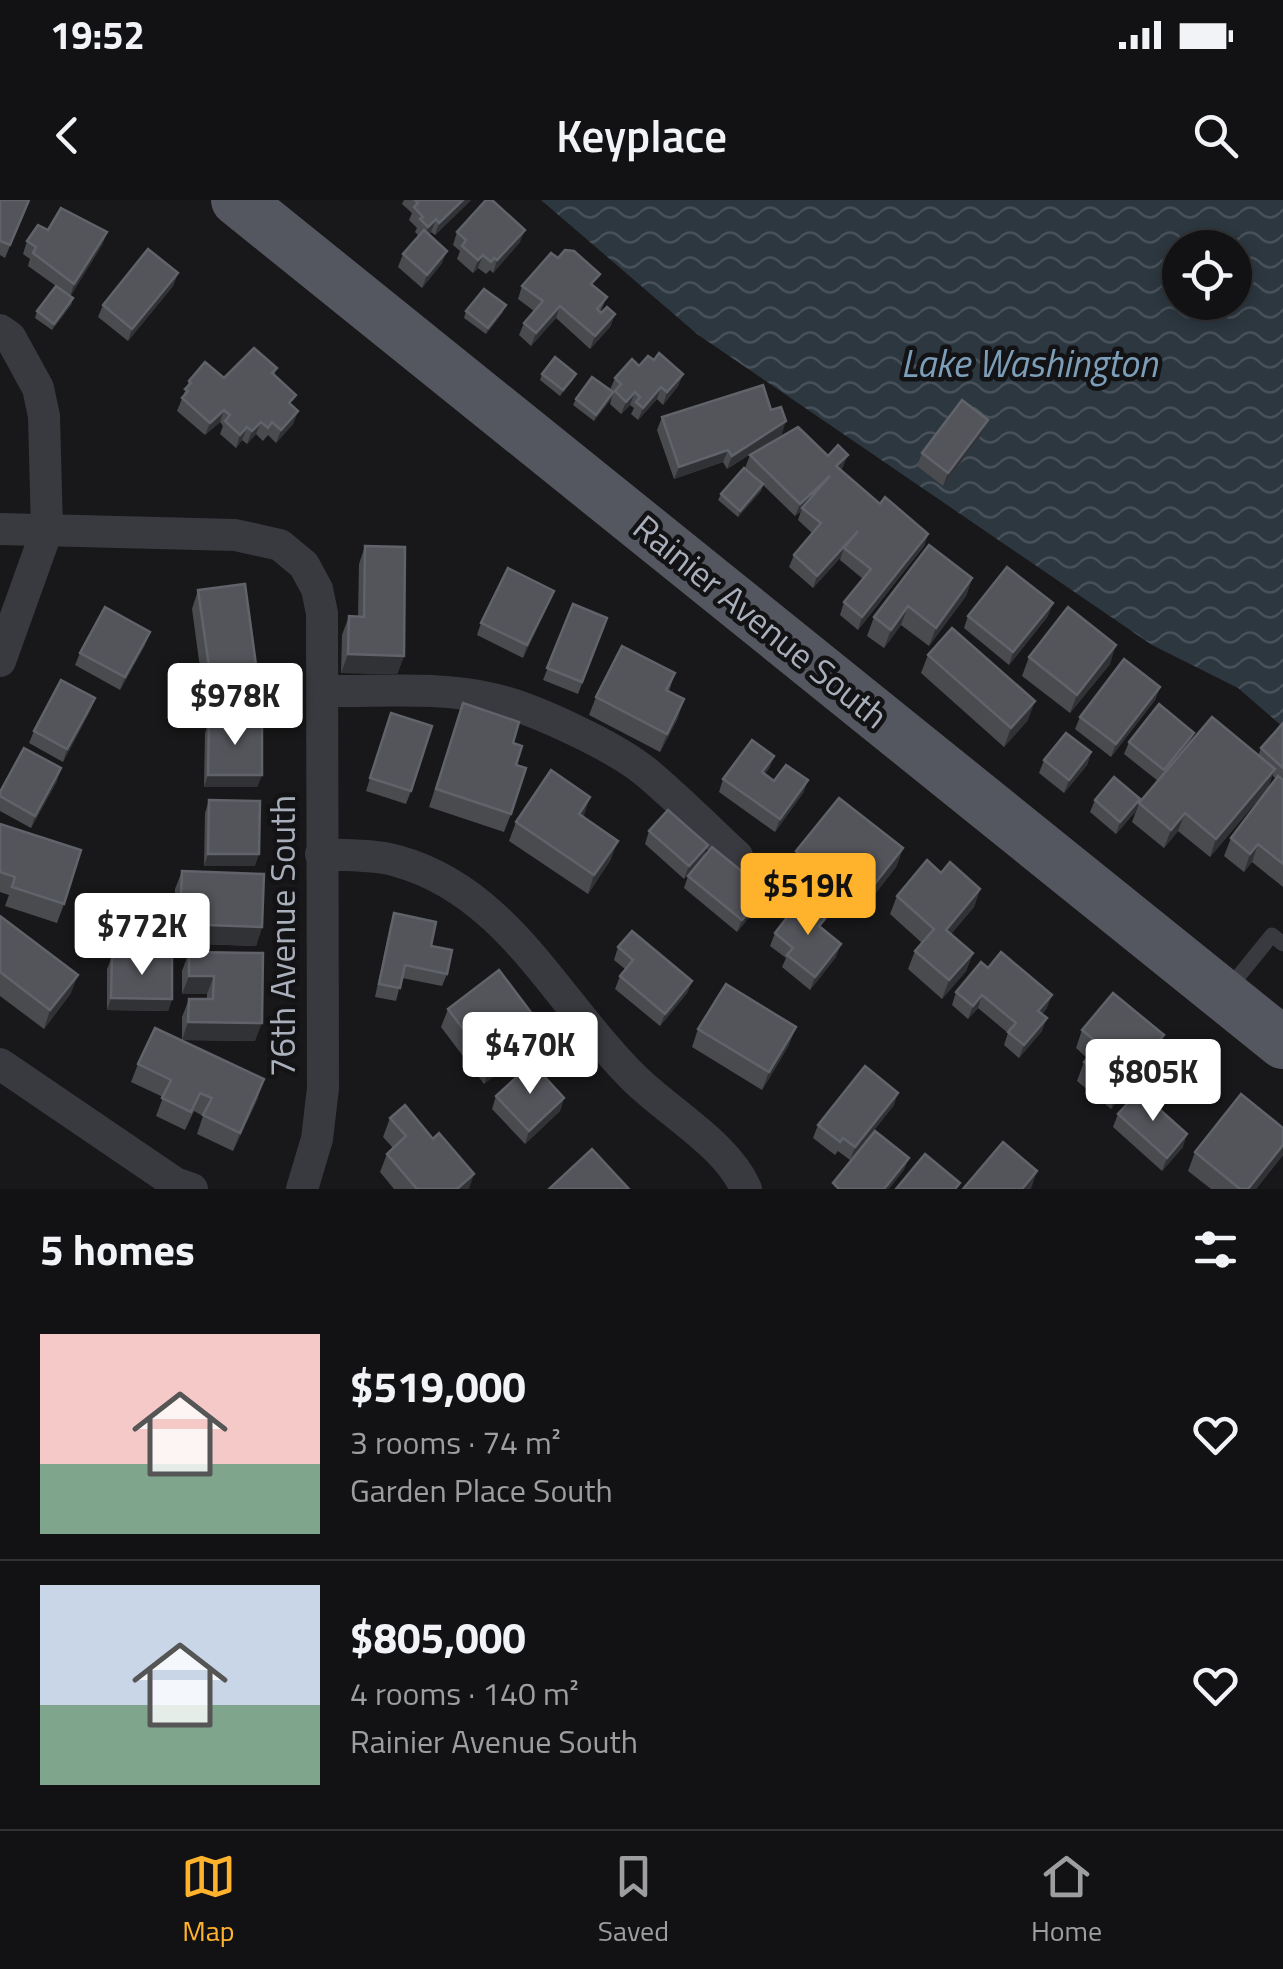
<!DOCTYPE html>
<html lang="en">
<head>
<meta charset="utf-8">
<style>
	body { margin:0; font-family:"Titillium Web",sans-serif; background:#1f2022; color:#f1f3f6; height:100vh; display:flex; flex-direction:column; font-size:38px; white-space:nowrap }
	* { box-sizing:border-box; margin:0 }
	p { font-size:32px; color:#9c9ea0 }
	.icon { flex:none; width:55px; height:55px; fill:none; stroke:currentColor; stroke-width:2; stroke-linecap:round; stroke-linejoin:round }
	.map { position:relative; height:989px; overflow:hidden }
	.side { display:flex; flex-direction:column; background:#121214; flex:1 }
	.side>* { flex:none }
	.tools { position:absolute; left:1162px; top:30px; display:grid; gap:20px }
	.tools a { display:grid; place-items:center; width:90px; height:90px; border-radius:50%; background:#121214; box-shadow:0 5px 15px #0003,0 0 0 2px #313234; font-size:50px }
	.price { position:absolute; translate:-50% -85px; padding:0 22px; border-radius:10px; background:#fff; color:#222; font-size:32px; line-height:65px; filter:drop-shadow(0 2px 5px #0008) }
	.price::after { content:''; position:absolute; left:50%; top:60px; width:30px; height:22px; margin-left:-15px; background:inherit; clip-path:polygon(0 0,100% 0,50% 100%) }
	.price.active { background:#ffb22b; color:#111 }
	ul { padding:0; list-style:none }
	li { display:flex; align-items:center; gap:30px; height:250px; padding:0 40px }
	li+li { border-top:2px solid #313234 }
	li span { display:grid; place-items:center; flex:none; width:280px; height:200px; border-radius:0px; color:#555 }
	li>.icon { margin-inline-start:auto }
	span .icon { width:120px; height:120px; fill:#fffc; stroke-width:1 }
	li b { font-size:42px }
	h2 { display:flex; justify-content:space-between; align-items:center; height:120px; padding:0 40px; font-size:42px }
	.status { display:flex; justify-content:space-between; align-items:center; height:70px; padding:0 50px; background:#121214; direction:ltr }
	.status svg { height:28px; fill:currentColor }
	header { display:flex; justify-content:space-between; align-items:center; height:130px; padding:0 40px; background:#121214; font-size:45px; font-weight:600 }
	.dock { display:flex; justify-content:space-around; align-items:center; height:140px; border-top:2px solid #313234; background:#121214; font-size:28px; color:#9c9ea0 }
	.dock a { display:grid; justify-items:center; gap:5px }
	.dock .active { color:#ffb22b }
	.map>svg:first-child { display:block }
	.water { fill:url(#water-waves); fill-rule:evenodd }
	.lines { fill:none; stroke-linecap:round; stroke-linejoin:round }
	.lane { stroke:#383a3f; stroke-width:15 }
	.street { stroke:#383a3f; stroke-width:32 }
	.primary { stroke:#54575f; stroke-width:52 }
	.wall { fill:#494b4f }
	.shaded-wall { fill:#313235 }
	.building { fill:#54555b; stroke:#61636a; stroke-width:2.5 }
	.labels { text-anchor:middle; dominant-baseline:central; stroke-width:9; stroke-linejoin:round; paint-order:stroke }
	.street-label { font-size:35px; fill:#a9afbb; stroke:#131315 }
	.water-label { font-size:38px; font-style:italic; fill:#7d9eb9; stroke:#131315 }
</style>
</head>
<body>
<div class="status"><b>19:52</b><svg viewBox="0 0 49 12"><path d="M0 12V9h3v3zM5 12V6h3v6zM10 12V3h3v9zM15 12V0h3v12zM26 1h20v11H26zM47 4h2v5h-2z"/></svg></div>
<header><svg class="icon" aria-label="back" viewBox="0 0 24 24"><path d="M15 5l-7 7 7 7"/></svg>Keyplace<svg class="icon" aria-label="search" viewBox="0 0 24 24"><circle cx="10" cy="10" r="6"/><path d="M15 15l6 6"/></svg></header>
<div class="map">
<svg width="1283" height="989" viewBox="0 0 1283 989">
	<defs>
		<pattern id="water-waves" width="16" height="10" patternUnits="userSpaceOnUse" patternTransform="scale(2.5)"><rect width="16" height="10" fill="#2c3740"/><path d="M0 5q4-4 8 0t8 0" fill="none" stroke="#48515a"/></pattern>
	</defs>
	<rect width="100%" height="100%" fill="#18181a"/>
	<path class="water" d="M541,0H1283V527L1238,488L1152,445L697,134ZM1180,48H1235V102H1180Z"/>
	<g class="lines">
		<polyline class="lane" points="1229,788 1272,735 1283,744"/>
		<g class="street">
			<polyline points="0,130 10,137 38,188 44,216 47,330 0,461"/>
			<polyline points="0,329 235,335 280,345 304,365 317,389 322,413 323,888 317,939 302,989"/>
			<path d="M323,491C378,492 439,486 493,499C533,508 614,546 646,572C677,598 707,628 737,656"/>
			<path d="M321,654C345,656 374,654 397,661C507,691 557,802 632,876C666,911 727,944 746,989"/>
			<polyline points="0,864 175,983 192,989"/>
		</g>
		<polyline class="primary" points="237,0 1283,843"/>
	</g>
	<g class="wall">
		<polygon points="0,0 29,0 5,58 0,55"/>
		<polygon points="404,0 471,0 435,35 431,32 428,35 442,63 422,88 398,67 403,54 419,36 415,32 417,28 409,20 412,13 402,4"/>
		<polygon points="48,30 107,32 102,45 70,96 73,98 71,105 52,130 35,118 37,111 56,86 28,66 30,59 23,54 27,41"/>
		<polygon points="457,32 520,42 493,73 490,70 486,74 478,68 473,73 457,59 460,51 453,45"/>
		<polygon points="178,73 173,86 128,141 98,117 103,105"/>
		<polygon points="522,86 595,87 607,97 600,112 615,114 610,127 590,149 556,118 531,146 519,135 524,123 534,111 518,99"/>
		<polygon points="466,111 503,112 486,134 464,118"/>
		<polygon points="654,160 683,174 678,186 663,205 657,199 638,220 631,214 634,208 630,205 621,214 610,204 613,193 611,199 594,221 573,205 576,199 610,190 615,178"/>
		<polygon points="277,168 274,175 292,206 298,211 293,224 276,243 268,235 263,241 256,234 247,244 242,240 236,248 220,234 223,226 220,222 205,235 177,211 189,181 224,178"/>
		<polygon points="542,174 573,180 560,196 540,180"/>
		<polygon points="771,210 782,234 727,269 723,262 674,279 657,230 662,217"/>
		<polygon points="988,220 983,233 943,286 917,266 922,253"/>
		<polygon points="750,255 828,256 843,267 840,270 880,304 928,334 924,346 858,430 840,415 844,402 863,379 840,360 841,357 813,388 789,367 794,355 812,333 798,320 801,311 795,316 763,285 761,291 738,317 718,300 721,294 745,268"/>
		<polygon points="365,346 404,456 397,474 341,473 342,435 349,416 358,417 359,364"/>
		<polygon points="972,378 966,396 929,446 901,425 884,448 867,436 874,417"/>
		<polygon points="198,390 260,494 254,512 207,519 192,409"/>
		<polygon points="554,391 523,458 477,435 481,423"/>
		<polygon points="573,404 607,418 578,494 543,480"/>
		<polygon points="968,416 1048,416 1009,465 964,428"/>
		<polygon points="150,432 145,445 120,490 75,465 80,453"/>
		<polygon points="928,455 1028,520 1004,547 921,473"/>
		<polygon points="1029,457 1110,464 1070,513 1022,476"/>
		<polygon points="675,473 669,491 678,518 660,552 589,515 596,497"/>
		<polygon points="1160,487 1155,500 1111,557 1075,529 1080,517"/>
		<polygon points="95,498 90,511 63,562 29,543 34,531"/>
		<polygon points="463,503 513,543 516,565 511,614 504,632 429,607"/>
		<polygon points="391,513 411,591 406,604 366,591"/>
		<polygon points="209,520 262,575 257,587 204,587 205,533"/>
		<polygon points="1283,523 1283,687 1252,662 1244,672 1224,656 1231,638 1276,579 1272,575 1268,588 1210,657 1178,631 1164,648 1132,622 1139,603 1158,581 1124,554 1129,542 1190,543 1258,556 1261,548"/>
		<polygon points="1091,552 1087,565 1064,593 1039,573 1044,560"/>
		<polygon points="774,556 769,568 765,574 774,581 808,580 803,593 775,632 719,592 723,579"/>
		<polygon points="57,581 31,628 0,611 0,592"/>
		<polygon points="1140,599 1135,612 1116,634 1090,612 1095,600"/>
		<polygon points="209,600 255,666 204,666 205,613"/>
		<polygon points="583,617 611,659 588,694 509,641 516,622"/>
		<polygon points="0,624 64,704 57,723 5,706 9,695 0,692"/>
		<polygon points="649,631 708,645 703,658 684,679 645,644"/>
		<polygon points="903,648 896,667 867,704 830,673 816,691 789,670 796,651"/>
		<polygon points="182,671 262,727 256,746 173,743 175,689"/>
		<polygon points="941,673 980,689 974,707 951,734 973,753 966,771 942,799 908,769 915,751 922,743 890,714 897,696"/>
		<polygon points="688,676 766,691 761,703 737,732 684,688"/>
		<polygon points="394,713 431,746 447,774 442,786 402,778 396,801 375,797 390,726"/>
		<polygon points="0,716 71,793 44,829 0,796"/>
		<polygon points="821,728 836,757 810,790 782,767 786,758 770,746 775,733"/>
		<polygon points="618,747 692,781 687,793 660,826 615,789 620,776 625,769 614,760"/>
		<polygon points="189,752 263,753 255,841 182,840 182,817 189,799 207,799 207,794 182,794 182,771"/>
		<polygon points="112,757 172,799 168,811 107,810 107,769"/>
		<polygon points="981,762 1047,808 1042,814 1042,831 1019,858 1004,845 1008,833 978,808 968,819 952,805 956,792"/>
		<polygon points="448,809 535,845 484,884 441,827"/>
		<polygon points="698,829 789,845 762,890 692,847"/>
		<polygon points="1082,830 1157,854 1111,909 1077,881 1084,862 1087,858 1076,848"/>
		<polygon points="138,864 258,898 233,951 197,934 203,916 194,911 185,930 156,916 163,897 131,882"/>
		<polygon points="496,896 564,898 560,911 525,944 492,909"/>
		<polygon points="894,905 850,960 838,951 835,955 813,938 818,925"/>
		<polygon points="1118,914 1183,947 1162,971 1113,927"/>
		<polygon points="390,918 433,939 469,989 394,989 380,972 387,954 393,948 383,937"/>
		<polygon points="1283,928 1283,955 1256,989 1211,989 1188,971 1195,952"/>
	</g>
	<g class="shaded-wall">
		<polygon points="463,0 471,0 435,35 439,23"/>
		<polygon points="436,19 431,32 423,40 428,27"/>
		<polygon points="525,30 520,42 493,73 497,60"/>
		<polygon points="107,32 102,45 70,97 74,84"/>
		<polygon points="447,51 442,63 422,88 427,75"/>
		<polygon points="483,55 478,68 473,73 478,60"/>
		<polygon points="178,73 173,86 128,141 132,129"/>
		<polygon points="73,98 71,105 52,130 54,124"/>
		<polygon points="506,105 503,112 486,134 488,128"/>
		<polygon points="560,106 556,118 531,146 536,133"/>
		<polygon points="615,114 610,127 590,149 595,136"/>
		<polygon points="576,174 573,180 560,196 563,190"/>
		<polygon points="683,174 678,186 663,205 667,192"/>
		<polygon points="661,187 657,199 638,220 643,208"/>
		<polygon points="613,192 611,199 594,221 596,215"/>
		<polygon points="635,192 630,205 621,214 626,202"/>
		<polygon points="224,210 220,222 205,235 210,223"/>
		<polygon points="298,211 293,224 276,243 281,230"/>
		<polygon points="988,220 983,233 943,286 948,273"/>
		<polygon points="786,221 782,234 727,269 732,256"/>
		<polygon points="261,222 256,234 247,244 252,231"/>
		<polygon points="247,227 242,240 236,248 240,235"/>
		<polygon points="728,250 723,262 674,279 679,267"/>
		<polygon points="848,255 843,267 832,279 836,266"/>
		<polygon points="830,276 801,311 795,316 800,304"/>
		<polygon points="763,284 761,291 738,317 740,311"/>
		<polygon points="858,331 844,348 841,357 813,388 817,376"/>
		<polygon points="928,334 924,346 858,430 862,417"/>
		<polygon points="972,378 966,396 929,446 936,428"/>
		<polygon points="554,391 549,404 523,458 527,445"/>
		<polygon points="1053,403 1048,416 1009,465 1013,452"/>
		<polygon points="908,406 901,425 884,448 891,430"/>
		<polygon points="150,432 145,445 120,490 125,477"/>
		<polygon points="1116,445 1110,464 1070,513 1077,495"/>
		<polygon points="348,454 404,456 397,474 341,473"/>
		<polygon points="1160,487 1155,500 1111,557 1116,544"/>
		<polygon points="260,494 254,512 207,519 214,501"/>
		<polygon points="95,498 90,511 63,562 67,549"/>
		<polygon points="684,499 678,518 660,552 667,534"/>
		<polygon points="1035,501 1028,520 1004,547 1011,528"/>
		<polygon points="1194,533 1189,545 1160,582 1164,570"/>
		<polygon points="1091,552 1087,565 1064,593 1069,580"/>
		<polygon points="774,556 769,568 757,585 762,572"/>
		<polygon points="61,568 57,581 31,628 35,616"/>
		<polygon points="1275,569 1268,588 1210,657 1216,639"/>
		<polygon points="208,575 262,575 257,587 204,587"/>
		<polygon points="808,580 803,593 775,632 780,619"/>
		<polygon points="590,597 584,616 572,632 579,614"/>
		<polygon points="1140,599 1135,612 1116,634 1120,622"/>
		<polygon points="1185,613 1178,631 1164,648 1171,630"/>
		<polygon points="618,641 611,659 588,694 594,675"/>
		<polygon points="1258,644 1252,662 1244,672 1250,654"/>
		<polygon points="708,645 703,658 684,679 689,666"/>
		<polygon points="903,648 896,667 867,704 873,686"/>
		<polygon points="208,654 259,654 255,666 204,666"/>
		<polygon points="836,655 830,673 816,691 822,672"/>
		<polygon points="980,689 974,707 939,748 946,730"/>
		<polygon points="766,691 761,703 737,732 742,720"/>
		<polygon points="180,724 262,727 256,746 173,743"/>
		<polygon points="841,744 836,757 810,790 815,777"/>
		<polygon points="973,753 966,771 942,799 949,780"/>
		<polygon points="78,775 71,793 44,829 50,810"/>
		<polygon points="189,776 214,776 207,794 182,794"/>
		<polygon points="692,781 687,793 660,826 665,814"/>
		<polygon points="982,795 978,808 968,819 973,806"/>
		<polygon points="1052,795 1047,808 1033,824 1038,811"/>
		<polygon points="111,798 172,799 168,811 107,810"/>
		<polygon points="1047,818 1042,831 1019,858 1024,845"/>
		<polygon points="188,822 262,823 255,841 182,840"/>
		<polygon points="542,827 535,845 484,884 491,866"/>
		<polygon points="796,827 789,845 762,890 769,872"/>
		<polygon points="1164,835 1157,854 1111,909 1117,890"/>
		<polygon points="264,879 258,898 233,951 240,933"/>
		<polygon points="898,893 894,905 850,960 855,947"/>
		<polygon points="564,898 560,911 525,944 529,931"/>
		<polygon points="1187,934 1183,947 1162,971 1167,958"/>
		<polygon points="1283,945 1283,955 1256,989 1248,989"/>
		<polygon points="909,958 904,970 889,989 884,989"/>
		<polygon points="1037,971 1031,989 1022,989"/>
		<polygon points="474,974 469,989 457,989"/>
	</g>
	<g class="building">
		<polygon points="0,0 29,0 10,45 0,41"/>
		<polygon points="415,0 463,0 439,23 436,19 428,27 420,19 423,17 414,7 418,3"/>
		<polygon points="486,0 492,0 525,30 497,60 494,58 491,62 483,55 478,60 462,46 466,40 457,32"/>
		<polygon points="61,8 107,32 74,84 33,53 36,47 27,41 38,25 48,30"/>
		<polygon points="424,30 447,51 427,75 403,54"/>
		<polygon points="148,49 178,73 132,129 103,105"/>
		<polygon points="565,50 574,51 600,74 591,84 607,97 597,109 601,113 607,107 615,114 595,136 560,106 536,133 524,123 543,101 522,86 551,53 558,58"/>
		<polygon points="56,86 73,98 54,124 37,111"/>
		<polygon points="484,89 506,105 488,128 466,111"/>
		<polygon points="254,148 277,168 272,173 296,195 289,203 298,211 281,230 272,222 268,228 261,222 252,231 247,227 240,235 225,221 230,215 224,210 210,223 182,198 188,191 185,189 191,183 189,181 205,162 224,178"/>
		<polygon points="659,153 683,174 667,192 661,187 643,208 636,202 640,197 635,192 626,202 615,191 621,184 615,178 632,159 639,166 648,156 654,160"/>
		<polygon points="555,157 576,174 563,190 542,174"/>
		<polygon points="592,177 613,192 596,215 576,199"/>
		<polygon points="763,185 771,210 781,207 786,221 732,256 728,250 679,267 662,217"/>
		<polygon points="962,200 988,220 948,273 922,253"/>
		<polygon points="798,227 828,256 838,245 848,255 836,266 880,304 885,297 928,334 862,417 844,402 871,369 844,348 858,331 817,376 794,355 821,323 802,308 830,276 800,304 750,255"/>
		<polygon points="744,268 763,284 740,311 721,294"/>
		<polygon points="929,345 972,378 936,428 908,406 891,430 874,417"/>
		<polygon points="365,346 405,347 404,456 348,454 349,416 364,417"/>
		<polygon points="1007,367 1053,403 1013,452 968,416"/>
		<polygon points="508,368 554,391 527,445 481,423"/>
		<polygon points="245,384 260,494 214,501 198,390"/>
		<polygon points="573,404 607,418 582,482 547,468"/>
		<polygon points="105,407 150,432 125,477 80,453"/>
		<polygon points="1068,407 1116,445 1077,495 1029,457"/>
		<polygon points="952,428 1035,501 1011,528 928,455"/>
		<polygon points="622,446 675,473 666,490 684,499 667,534 596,497"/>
		<polygon points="1124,459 1160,487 1116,544 1080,517"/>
		<polygon points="61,480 95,498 67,549 34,531"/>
		<polygon points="463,503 519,522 513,543 522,546 516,565 526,568 511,614 436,589"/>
		<polygon points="1159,504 1194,533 1164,570 1129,542"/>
		<polygon points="391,513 432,526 411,591 370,578"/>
		<polygon points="1212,517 1275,569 1216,639 1185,613 1171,630 1139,603"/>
		<polygon points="209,520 262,521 262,575 208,575"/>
		<polygon points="1283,523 1283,568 1261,548"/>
		<polygon points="1066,533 1091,552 1069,580 1044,560"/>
		<polygon points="752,540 774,556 762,572 774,581 786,565 808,580 780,619 723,579"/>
		<polygon points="24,548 61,568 35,616 0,596 0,592"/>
		<polygon points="551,570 590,597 579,614 618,641 594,675 516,622"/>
		<polygon points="1278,576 1283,580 1283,664 1258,644 1250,654 1231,638"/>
		<polygon points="1114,577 1140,599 1120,622 1095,600"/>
		<polygon points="839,598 903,648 873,686 836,655 822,672 796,651"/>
		<polygon points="209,600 260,601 259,654 208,654"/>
		<polygon points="668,610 708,645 689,666 649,631"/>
		<polygon points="0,624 81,650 64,704 12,687 15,677 0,672"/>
		<polygon points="712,647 766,691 742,720 688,676"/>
		<polygon points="927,660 941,673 950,662 980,689 946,730 973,753 949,780 915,751 934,729 897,696"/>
		<polygon points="182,671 264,674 262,727 180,724"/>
		<polygon points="801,699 825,719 819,726 841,744 815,777 787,755 793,748 775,733"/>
		<polygon points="394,713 436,722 431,746 452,750 447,774 405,765 400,788 379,784"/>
		<polygon points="0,716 78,775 50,810 0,772"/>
		<polygon points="632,731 692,781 665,814 620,776 633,760 618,747"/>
		<polygon points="189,752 263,753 262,823 188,822 189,799 213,799 214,776 189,776"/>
		<polygon points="1001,752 1052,795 1038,811 1047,818 1024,845 1008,832 1016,823 982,795 973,806 956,792 981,762 988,768"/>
		<polygon points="112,757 172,757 172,799 111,798"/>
		<polygon points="499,770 542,827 491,866 448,809"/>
		<polygon points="726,784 796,827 769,872 698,829"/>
		<polygon points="1113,793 1164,835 1117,890 1084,862 1099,844 1082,830"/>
		<polygon points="155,828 264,879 240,933 203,915 212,898 200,893 191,912 162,898 171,880 138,864"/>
		<polygon points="532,863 564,898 529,931 496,896"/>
		<polygon points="865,866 898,893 855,947 843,938 840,942 818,925"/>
		<polygon points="1139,891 1187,934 1167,958 1118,914"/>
		<polygon points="1241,894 1283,928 1283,945 1248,989 1240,989 1195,952"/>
		<polygon points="405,905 433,939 439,933 474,974 457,989 417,989 387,954 406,936 390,918"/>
		<polygon points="875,931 909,958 884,989 839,989 833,983"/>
		<polygon points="1003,942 1037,971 1022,989 963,989"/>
		<polygon points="592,949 629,989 549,989"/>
		<polygon points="925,954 960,983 955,989 896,989"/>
	</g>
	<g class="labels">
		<g class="street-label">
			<text transform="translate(761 421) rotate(39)">Rainier Avenue South</text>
			<text transform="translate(282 736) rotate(-90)">76th Avenue South</text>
		</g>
		<g class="water-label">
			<text x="1029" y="163">Lake Washington</text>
		</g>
	</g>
</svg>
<div class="tools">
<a><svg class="icon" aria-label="locate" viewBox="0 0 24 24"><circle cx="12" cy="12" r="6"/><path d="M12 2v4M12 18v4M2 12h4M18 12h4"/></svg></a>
</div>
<b class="price" style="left:235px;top:548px">$978K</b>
<b class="price active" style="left:808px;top:738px">$519K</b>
<b class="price" style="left:142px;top:778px">$772K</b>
<b class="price" style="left:530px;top:897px">$470K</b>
<b class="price" style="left:1153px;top:924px">$805K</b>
</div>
<section class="side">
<h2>5 homes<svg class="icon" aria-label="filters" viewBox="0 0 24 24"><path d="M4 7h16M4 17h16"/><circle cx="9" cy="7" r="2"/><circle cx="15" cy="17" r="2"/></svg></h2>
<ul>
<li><span style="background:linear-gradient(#f6c9c9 65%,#7fa58c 0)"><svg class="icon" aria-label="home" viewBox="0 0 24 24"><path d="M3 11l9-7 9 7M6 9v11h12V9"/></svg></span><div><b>$519,000</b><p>3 rooms · 74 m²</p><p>Garden Place South</p></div><svg class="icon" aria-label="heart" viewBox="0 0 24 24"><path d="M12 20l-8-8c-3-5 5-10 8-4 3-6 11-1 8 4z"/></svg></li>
<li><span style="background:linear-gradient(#c9d6e8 60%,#7fa58c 0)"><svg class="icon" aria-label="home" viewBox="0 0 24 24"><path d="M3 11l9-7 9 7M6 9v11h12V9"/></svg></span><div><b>$805,000</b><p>4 rooms · 140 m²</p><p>Rainier Avenue South</p></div><svg class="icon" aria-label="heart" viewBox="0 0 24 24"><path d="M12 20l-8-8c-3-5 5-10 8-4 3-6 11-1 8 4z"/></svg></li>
</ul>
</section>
<nav class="dock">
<a class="active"><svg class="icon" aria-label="map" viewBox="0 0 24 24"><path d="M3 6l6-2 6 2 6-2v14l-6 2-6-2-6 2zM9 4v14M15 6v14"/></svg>Map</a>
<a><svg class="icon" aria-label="saved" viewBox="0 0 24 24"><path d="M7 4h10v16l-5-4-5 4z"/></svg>Saved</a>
<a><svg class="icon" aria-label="home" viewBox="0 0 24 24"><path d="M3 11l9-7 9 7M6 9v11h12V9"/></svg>Home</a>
</nav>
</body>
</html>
